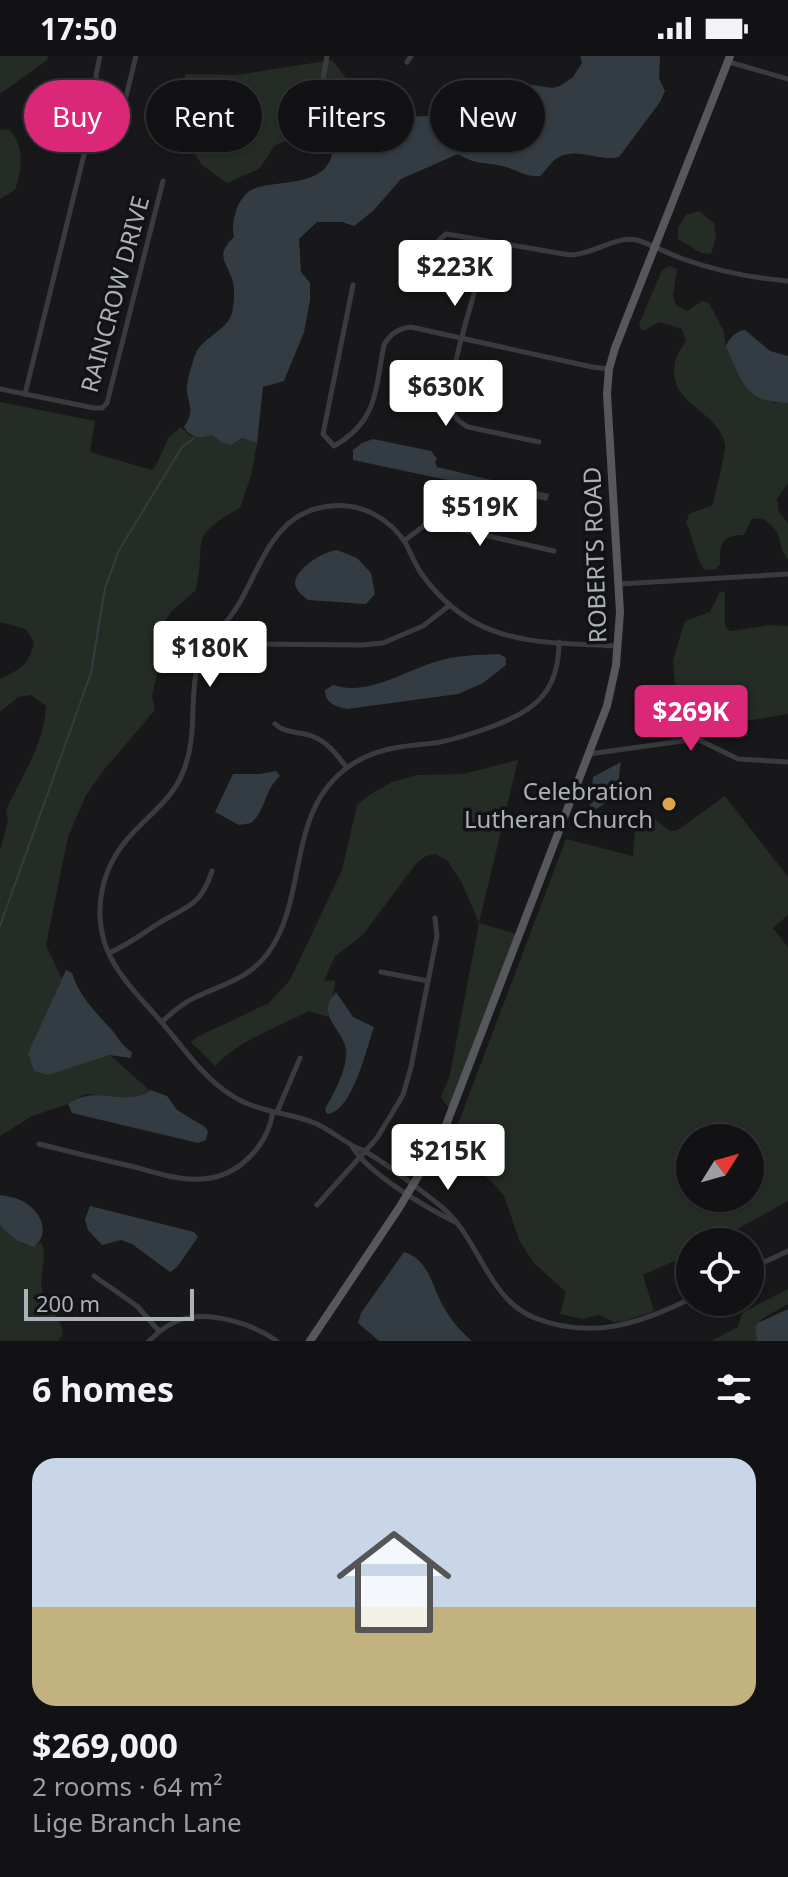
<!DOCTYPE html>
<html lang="en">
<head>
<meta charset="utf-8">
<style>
	body { margin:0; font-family:"Noto Sans",sans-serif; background:#1f2022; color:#f1f3f6; height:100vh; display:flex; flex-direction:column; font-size:30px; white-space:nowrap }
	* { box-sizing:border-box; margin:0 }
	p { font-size:26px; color:#9c9ea0 }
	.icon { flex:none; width:44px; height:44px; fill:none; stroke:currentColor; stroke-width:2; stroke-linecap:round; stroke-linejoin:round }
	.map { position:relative; height:1285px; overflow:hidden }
	.details { display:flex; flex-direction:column; background:#121214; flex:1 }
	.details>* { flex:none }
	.guide { position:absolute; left:24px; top:24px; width:740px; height:72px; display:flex; gap:16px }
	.needle { width:52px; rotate:53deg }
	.buttons { position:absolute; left:676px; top:1068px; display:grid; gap:16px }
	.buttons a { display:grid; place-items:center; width:88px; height:88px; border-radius:50%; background:#121214; box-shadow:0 2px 6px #0004,0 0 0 2px #313234; font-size:40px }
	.scale { position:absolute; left:24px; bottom:20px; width:170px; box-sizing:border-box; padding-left:8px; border:4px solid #acb0b8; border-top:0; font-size:22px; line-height:28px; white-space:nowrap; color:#acb0b8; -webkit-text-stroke:6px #131315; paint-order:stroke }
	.price { position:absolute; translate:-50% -68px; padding:0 18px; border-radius:8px; background:#fff; color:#222; font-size:26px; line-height:52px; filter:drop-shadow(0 2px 4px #0008) }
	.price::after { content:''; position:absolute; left:50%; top:48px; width:24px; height:18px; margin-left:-12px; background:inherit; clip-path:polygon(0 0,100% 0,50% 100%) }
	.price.selected { background:#db2777; color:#fff }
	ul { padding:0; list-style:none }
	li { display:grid; align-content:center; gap:16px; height:424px; padding:0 32px }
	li+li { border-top:2px solid #313234 }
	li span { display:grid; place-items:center; height:248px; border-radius:24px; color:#555 }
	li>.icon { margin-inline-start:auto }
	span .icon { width:144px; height:144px; fill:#fffc; stroke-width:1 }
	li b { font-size:34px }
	h2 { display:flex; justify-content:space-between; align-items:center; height:96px; padding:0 32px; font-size:34px }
	.pill { padding:0 28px; border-radius:36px; background:#121214; box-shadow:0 2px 6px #0004,0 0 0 2px #313234; font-size:28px; line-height:72px }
	.pill.selected { background:#db2777; color:#fff }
	.status { display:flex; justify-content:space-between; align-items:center; height:56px; padding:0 40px; background:#121214; direction:ltr }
	.status svg { height:22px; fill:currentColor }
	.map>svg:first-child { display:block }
	.green { fill:#252c25; fill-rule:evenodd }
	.water { fill:#333c42 }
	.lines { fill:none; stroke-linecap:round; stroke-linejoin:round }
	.stream { stroke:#333c42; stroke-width:2 }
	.street { stroke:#3a3b3f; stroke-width:5 }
	.primary { stroke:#56585d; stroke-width:8 }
	.poi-dot { fill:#dfa44b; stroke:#131315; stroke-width:3 }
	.labels { text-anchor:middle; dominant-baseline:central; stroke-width:7; stroke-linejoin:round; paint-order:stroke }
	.street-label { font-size:24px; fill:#acb0b8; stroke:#131315 }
	.poi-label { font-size:24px; fill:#acb0b8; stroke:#131315; text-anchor:end }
</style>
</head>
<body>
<div class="status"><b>17:50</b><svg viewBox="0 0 49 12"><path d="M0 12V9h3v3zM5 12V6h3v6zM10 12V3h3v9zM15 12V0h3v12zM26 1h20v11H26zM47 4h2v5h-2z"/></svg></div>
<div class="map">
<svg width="788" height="1285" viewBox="0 0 788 1285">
	<rect width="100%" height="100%" fill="#18181a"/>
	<g class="green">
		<polygon points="0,0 48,0 47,4 0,38"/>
		<polygon points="332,4 349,26 346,48 314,75 275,89 259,113 227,127 202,109 176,70 185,18 237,19"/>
		<path d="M9,73C25,90 22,113 15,134L0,143V74Z"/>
		<polygon points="699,155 714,167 716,181 711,198 701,197 678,183 678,172 686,159"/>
		<path d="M670,210L677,213L673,240L676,249L687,255L702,245L709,247L724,276L726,291L732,304L773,347H788V427L777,443L779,456L788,467V504C774,485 787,478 761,462L752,463L744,479C722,479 719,488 720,508L716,513L704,514C695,500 694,482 686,467L689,458L713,449C715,436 726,397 725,388C718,354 666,348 675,307C676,300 682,291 686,285L682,273L660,266L642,275L639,268L662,214Z"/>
		<path d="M0,346L95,365L90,396L152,414L156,409L169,381L181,371L190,380L212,379L222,387L231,389L242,382L257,387L251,420L240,452C186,482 207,483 196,534L171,556L157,578L159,610L152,640L155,654L103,715L85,741L68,781L46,889L62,923L28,997L98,1001L110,999L150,1035L143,1041L130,1042L85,1038L68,1048L32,1060L0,1080V795L8,765L6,754C22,719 44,690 46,650L31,639L18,641L0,656V623C21,612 29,610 34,586L26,573L0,566Z"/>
		<polygon points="720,535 725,537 725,570 730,575 771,569 788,570 788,658 658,679 658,667 676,640 673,604 685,565 710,556"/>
		<path d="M518,704L479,867L517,878L450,1054L441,1041L450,1019L479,867L461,825L447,804L435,798L424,801L415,809L362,880L335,900L324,925L335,924C336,938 327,946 328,961L309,955C277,972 240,983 215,1010L191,986L197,981L269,947L290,924L342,814L357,749L369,739L392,726L418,719L463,718Z"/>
		<path d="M725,740L788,821V859L773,872L788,891V1145L714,1186H690V1198L643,1219L654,1255L625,1265L614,1266L599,1259L582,1263L560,1258L566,1236L534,1207L520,1186L504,1140L492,1126L453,1094L465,1076L458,1068L566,783L633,800L635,771L641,761L651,760L670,775H676ZM690,1082H750V1142H690Z"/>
		<path d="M0,1167L24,1189L34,1191L41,1186C49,1202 37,1220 43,1238C48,1253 62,1261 63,1278L58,1285H0Z"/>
		<polygon points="788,1233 788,1248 763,1262 755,1271 757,1285 711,1285 738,1271 742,1257"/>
	</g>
	<g class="water">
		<path d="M580,0H660L659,22L665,35L660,46L619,101C600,106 578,91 559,101C551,105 547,114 540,120C526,121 521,116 509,112C489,105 479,111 458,98L401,123L373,155L354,170L342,166H317L299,183L301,216L310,227V244L304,276L284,325L263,331L257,387L242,382L231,389L222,387L212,379C201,383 190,382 184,371C194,355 190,353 187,336C186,327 192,308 195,299C202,281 227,275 232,257C234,250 235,233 233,226C227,205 214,200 234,181C230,164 239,135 259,131C286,124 332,130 333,90L353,76L369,54L382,51L410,61L427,60L444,49L488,41L518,27L553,32L560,30L573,21L582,7Z"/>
		<path d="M745,274L770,295L788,300V347C745,347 742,325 726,291C727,284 737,274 745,274Z"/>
		<polygon points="373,383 431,395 437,403 435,406 437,411 549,438 547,445 353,404 353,394 362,387"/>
		<path d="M337,494L357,502L371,517L375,538L366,548L308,544C303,540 296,535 295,528C294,513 324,495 337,494Z"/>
		<path d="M499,598L506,602V609L483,627L458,638L347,653C336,651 325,647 325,634L333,629C370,641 406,613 442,604C460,599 480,599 499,598Z"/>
		<path d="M621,706C614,740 633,731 596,753L590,751L593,721Z"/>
		<path d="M276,715L280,720C264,734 266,755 251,767L239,769L215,756L233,718H260Z"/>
		<path d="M66,914L72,917C79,940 94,954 110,972C118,980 121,990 132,996L131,1002L109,999L48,1019L34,1015L28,997Z"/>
		<path d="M336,936L353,961L374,971C367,991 352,1057 327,1058L325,1053C333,1040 349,1009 346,993C341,970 315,960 336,936Z"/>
		<path d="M151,1034L167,1040L177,1054L205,1071L208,1075L206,1084L198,1087L72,1057L68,1048C96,1027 126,1053 151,1034Z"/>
		<path d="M0,1139C6,1140 14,1141 20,1144C38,1151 53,1176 34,1191C24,1189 4,1178 0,1167C0,1160 0,1147 0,1139Z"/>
		<polygon points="90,1150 194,1176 198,1181 177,1211 170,1216 132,1188 121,1184 102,1189 88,1174 85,1163"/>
		<path d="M404,1196C429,1203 432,1231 443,1250C451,1264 460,1275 472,1285H379L358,1267L361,1257Z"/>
		<polygon points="788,1253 788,1285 757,1285 755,1271 758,1267"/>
	</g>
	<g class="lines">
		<polyline class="stream" points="0,870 91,617 105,532 119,494 182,391 193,383"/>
		<g class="street">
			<polyline points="407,6 411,0"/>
			<polyline points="729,6 788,23"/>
			<polyline points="124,64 123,53 136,0"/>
			<polyline points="286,68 316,50 320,41 327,0"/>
			<path d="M428,204L438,185L446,178L570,199C591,199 618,179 637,184C650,188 669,198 683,203C717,215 752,222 788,225"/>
			<path d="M353,229L323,378L334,390C378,365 375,334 384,289C390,278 398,272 411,271L592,311L609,313"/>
			<path d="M476,231C469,256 445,330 452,353C454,362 460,367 468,371L539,386"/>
			<polyline points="0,333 94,352 102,352 107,347 163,125"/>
			<polyline points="25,338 98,42 96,19 100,0"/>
			<polyline points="404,485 425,469 437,468 554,495"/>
			<polyline points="619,528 788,518"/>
			<polyline points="225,569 241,583 252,588 362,589 383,587 423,570 450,549"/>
			<path d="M617,590C570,587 517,590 474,566C453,554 435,537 421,517C415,508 411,498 406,488C390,462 361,447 331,450C273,455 262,510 237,551C224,572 203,588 197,612C189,647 198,680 183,716C173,742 150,758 132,778C103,808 92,851 106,891C118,922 143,944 164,969C184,993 204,1022 231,1039C256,1056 287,1056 315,1067C328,1073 338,1081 350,1088C359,1094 355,1090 364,1095C387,1107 416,1131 437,1147C480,1179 485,1242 535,1262C591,1284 639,1268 690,1243"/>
			<path d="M275,668C286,678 298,675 312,680C328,686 337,699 347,712"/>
			<polyline points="589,698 697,683 738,703 788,706"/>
			<path d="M109,897C128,889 142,878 159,867C187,850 201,850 212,815"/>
			<polyline points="381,916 428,925"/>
			<path d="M162,966C172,956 183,947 196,941C223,928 249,923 268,897C310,840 284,751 354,707C380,691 406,690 435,687C454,684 471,678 488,672C534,656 559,637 559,586"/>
			<polyline points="277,1056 300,1002"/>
			<path d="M39,1088C71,1096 103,1104 135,1111C157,1117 180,1125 202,1123C238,1121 267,1091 273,1056"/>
			<path d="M352,1090C367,1117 427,1152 455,1166"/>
			<polyline points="317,1149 377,1082 403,1039 411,1011 437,880 435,862"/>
			<polyline points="750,1213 788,1195"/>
			<polyline points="94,1220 137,1250 159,1275"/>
			<path d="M149,1285C158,1276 168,1268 180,1264C210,1254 253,1268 277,1285"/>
		</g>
		<polyline class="primary" points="310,1285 399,1152 441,1082 607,650 616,609 620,556 607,338 609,313 615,292 730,0"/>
	</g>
	<circle class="poi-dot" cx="669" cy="748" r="8"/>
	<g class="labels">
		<g class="street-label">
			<text transform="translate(114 238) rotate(-75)">RAINCROW DRIVE</text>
			<text transform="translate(594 499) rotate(-92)">ROBERTS ROAD</text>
		</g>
		<g class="poi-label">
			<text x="653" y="734">Celebration<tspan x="653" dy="28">Lutheran Church</tspan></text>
		</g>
	</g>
</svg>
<div class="buttons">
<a><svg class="needle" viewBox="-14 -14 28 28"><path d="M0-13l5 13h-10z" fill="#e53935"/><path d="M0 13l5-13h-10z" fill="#9c9ea0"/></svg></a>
<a><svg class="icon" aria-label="locate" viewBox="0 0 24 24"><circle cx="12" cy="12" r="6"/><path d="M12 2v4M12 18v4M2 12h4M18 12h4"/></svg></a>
</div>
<div class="scale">200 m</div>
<b class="price" style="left:455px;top:252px">$223K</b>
<b class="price" style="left:446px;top:372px">$630K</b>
<b class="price" style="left:480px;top:492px">$519K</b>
<b class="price" style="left:210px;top:633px">$180K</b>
<b class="price selected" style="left:691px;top:697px">$269K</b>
<b class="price" style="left:448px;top:1136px">$215K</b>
<div class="guide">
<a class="pill selected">Buy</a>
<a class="pill">Rent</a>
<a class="pill">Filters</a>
<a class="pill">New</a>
</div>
</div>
<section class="details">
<h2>6 homes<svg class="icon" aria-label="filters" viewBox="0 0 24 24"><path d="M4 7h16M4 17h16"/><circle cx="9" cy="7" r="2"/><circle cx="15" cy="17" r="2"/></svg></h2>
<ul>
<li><span style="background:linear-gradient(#c9d6e8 60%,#c2b280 0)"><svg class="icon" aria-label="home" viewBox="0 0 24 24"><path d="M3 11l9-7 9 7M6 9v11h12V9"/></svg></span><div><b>$269,000</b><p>2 rooms · 64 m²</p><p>Lige Branch Lane</p></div></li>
</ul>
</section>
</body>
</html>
